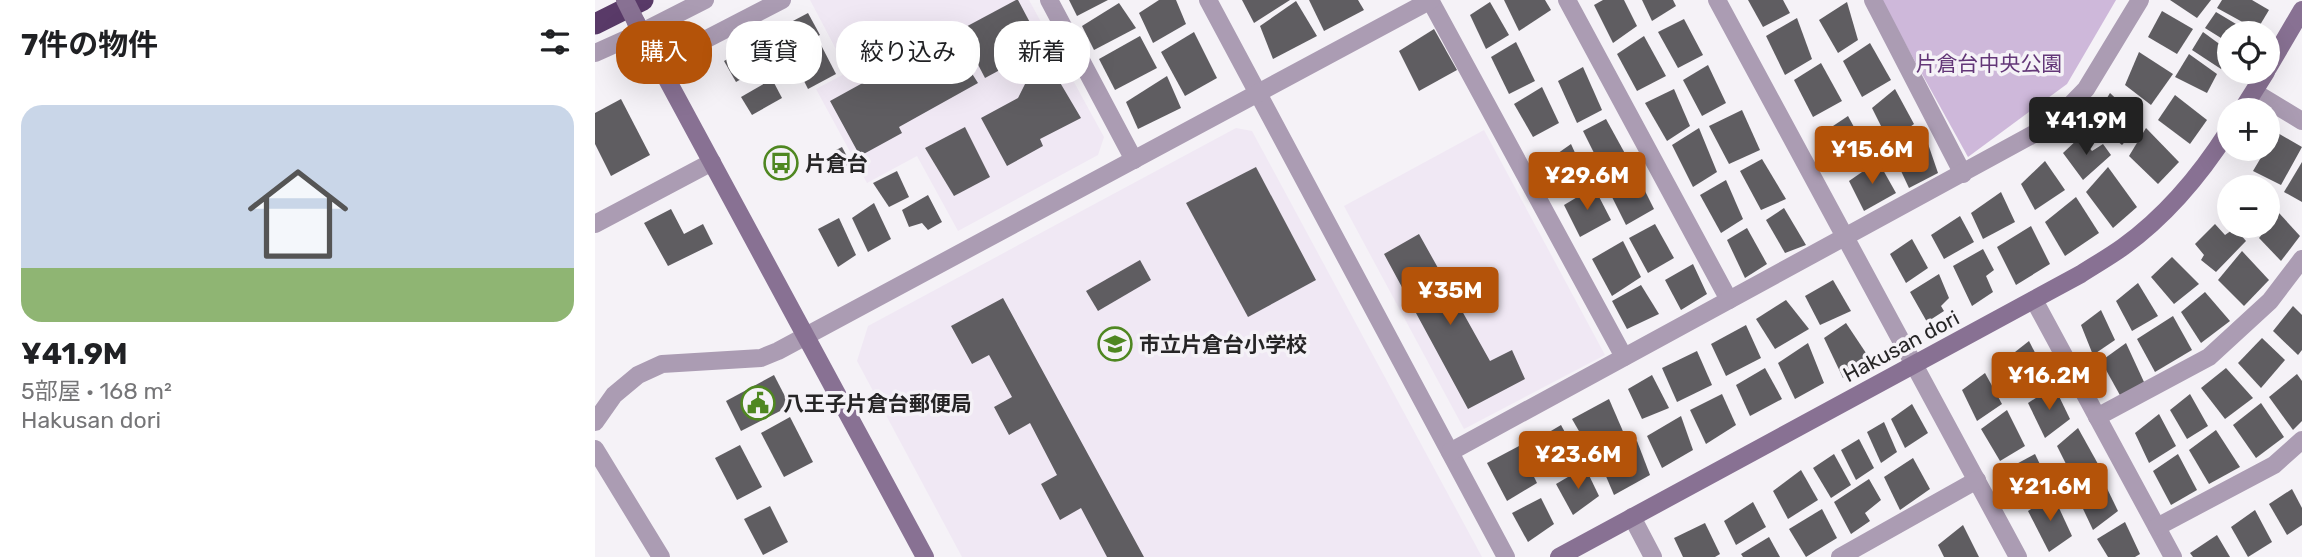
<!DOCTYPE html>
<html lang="ja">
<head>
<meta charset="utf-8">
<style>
	body { margin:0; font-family:Rubik,"Noto Sans JP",sans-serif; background:#f2f2f2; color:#202124; height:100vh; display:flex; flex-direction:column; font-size:26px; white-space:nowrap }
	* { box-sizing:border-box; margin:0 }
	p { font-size:23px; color:#757577 }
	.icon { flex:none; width:38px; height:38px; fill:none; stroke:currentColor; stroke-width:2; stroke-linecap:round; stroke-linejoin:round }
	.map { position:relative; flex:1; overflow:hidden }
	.side { display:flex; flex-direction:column; background:#fff; width:595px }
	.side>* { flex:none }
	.guide { position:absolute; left:21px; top:21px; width:665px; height:63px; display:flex; gap:14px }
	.buttons { position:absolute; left:1622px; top:21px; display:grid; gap:14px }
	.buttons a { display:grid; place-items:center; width:63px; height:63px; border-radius:50%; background:#fff; box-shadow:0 7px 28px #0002; font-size:35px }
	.price { position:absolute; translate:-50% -60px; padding:0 16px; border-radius:7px; background:#b45309; color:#fff; font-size:23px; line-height:46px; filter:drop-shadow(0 2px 4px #0008) }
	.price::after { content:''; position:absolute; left:50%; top:42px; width:21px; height:16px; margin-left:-10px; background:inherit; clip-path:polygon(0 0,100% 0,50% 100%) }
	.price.selected { background:#222; color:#fff }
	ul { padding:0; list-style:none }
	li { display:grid; align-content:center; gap:14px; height:371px; padding:0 21px }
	li span { display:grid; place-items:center; height:217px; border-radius:21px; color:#555 }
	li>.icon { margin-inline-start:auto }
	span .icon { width:126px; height:126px; fill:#fffc; stroke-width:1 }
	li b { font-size:30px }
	h2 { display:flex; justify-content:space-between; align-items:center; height:84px; padding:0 21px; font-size:30px }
	.tag { padding:0 24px; border-radius:28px; background:#fff; box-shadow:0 7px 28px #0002; font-size:24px; line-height:63px }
	.tag.selected { background:#b45309; color:#fff }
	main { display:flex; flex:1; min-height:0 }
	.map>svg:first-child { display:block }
	.built { fill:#f0e8f4 }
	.green { fill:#ceb8da }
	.building { fill:#5f5d61 }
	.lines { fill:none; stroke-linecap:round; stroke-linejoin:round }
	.street { stroke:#ab9cb3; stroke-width:18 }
	.secondary { stroke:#887193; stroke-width:18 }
	.highway { stroke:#593a68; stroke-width:21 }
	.secondary-bridge { stroke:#887193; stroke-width:18 }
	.labels { text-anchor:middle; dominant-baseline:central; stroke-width:7; stroke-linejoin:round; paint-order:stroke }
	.park-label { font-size:21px; fill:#633778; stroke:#f5f2f7 }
	.poi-label { font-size:21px; font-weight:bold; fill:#262526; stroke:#f5f2f7; text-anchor:start }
	.street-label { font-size:21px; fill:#262526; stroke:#f5f2f7 }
</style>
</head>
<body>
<main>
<section class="side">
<h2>7件の物件<svg class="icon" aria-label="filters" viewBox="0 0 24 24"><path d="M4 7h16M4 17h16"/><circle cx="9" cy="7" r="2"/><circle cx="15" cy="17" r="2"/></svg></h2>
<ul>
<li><span style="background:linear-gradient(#c9d6e8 75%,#8fb573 0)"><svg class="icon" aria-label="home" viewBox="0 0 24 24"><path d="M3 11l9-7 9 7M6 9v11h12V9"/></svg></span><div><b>¥41.9M</b><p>5部屋 · 168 m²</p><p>Hakusan dori</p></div></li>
</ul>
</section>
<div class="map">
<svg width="1707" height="557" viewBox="0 0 1707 557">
	<rect width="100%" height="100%" fill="#f5f2f7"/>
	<g class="built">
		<polygon points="215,0 434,0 509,137 503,155 363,231 322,156 272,183 221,89 253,72"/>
		<polygon points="641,128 657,131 887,557 367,557 262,361 273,326"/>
		<polygon points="889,130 1010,355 869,429 749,206"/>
	</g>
	<polygon class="green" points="1286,0 1521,0 1472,84 1373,157"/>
	<g class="building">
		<polygon points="421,0 423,0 448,47 390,78 365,30"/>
		<polygon points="474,0 513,0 482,16"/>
		<polygon points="564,0 581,0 591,24 558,43 544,13"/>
		<polygon points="647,0 695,0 659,23"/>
		<polygon points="714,0 763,0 769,10 729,31"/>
		<polygon points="909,0 950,0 956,10 924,31"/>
		<polygon points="1008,0 1029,0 1042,26 1018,43 999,5"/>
		<polygon points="1047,0 1078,0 1081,6 1057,21"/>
		<polygon points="1153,0 1188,0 1195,13 1168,27"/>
		<polygon points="1575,0 1616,0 1602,18"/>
		<polygon points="1627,0 1657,0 1674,10 1662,30 1622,8"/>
		<polygon points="701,1 722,36 678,59 665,26"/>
		<polygon points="895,2 914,35 891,49 875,15"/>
		<polygon points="1252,2 1263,40 1243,53 1224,20"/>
		<polygon points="524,3 541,28 499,50 487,26"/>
		<polygon points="1567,11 1598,29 1582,54 1553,37"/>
		<polygon points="1621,12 1656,33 1634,33 1634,43 1610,28"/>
		<polygon points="213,13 225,35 192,52 181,30"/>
		<polygon points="1202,18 1217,59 1190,75 1171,36"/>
		<polygon points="1089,19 1108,55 1083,68 1063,32"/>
		<polygon points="839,29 862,70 824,91 804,51"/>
		<polygon points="599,32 622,78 590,96 566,52"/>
		<polygon points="1608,32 1634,51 1634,56 1626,69 1597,50"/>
		<polygon points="545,36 562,68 520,90 504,59"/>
		<polygon points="1049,36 1071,76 1042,91 1022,54"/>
		<polygon points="350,38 370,75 376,72 383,83 304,127 307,133 265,156 235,101 293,69 289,62 326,41 328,46 337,42 338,45"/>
		<polygon points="921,42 940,81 914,94 896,57"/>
		<polygon points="1275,43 1296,80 1267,97 1248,61"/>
		<polygon points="160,44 171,65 141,82 129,61"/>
		<polygon points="226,45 241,74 213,89 198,59"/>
		<polygon points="1544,52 1578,74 1556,105 1530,85"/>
		<polygon points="1594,54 1622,74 1612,93 1580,77"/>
		<polygon points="1226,63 1247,101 1218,117 1199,80"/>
		<polygon points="1113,65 1131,103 1107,116 1088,80"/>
		<polygon points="988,67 1007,110 982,123 963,81"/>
		<polygon points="457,69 486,118 445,139 448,146 412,166 386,118 423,98 430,84"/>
		<polygon points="572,76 586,108 543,129 531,102"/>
		<polygon points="177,79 187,98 157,115 146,97"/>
		<polygon points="947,87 964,123 938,137 919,104"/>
		<polygon points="1079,89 1095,126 1072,141 1050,103"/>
		<polygon points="1300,89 1319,124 1294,142 1277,108"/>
		<polygon points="1515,93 1547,123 1527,145 1498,121"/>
		<polygon points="1580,95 1612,120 1595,144 1563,120"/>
		<polygon points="26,99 55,155 16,176 0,144 0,113"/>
		<polygon points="1147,110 1165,150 1134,164 1114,126"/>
		<polygon points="1253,116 1272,151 1245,165 1229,132"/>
		<polygon points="1011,119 1033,159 1009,173 988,131"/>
		<polygon points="370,127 395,177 359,196 330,148"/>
		<polygon points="1104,128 1122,172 1098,187 1077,145"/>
		<polygon points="1551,128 1584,162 1563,184 1534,156"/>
		<polygon points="1681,132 1707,147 1686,185 1658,171 1671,149 1673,149"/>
		<polygon points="1485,137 1497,151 1508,144 1516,155 1488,180 1468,153"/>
		<polygon points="1331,138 1343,173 1314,188 1298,154"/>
		<polygon points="976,144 991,177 966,193 949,163"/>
		<polygon points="247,147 256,164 246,169 237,152"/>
		<polygon points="1167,159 1191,199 1166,210 1145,171"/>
		<polygon points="1283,161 1301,193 1269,211 1254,181"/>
		<polygon points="1450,161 1470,190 1440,210 1426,184"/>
		<polygon points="1707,162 1707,202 1689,192"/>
		<polygon points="661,167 721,280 653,317 591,203"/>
		<polygon points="1513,167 1542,207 1518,228 1491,192"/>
		<polygon points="1039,169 1059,209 1031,225 1010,183"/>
		<polygon points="302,171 314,197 294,207 278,183"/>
		<polygon points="1131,180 1148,219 1126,233 1105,195"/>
		<polygon points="999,187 1016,220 985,237 969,205"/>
		<polygon points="1406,192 1420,222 1388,239 1376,213"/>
		<polygon points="333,195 347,222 333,230 327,223 314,227 307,210"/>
		<polygon points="1481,197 1504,233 1470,256 1450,222"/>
		<polygon points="279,203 296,239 273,252 257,218"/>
		<polygon points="1189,208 1211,245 1190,253 1171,220"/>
		<polygon points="76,209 89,234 108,224 118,244 73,266 49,223"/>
		<polygon points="1684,213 1705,236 1686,261 1664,238"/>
		<polygon points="1365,216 1379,242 1349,259 1336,235"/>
		<polygon points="244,218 261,255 243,267 223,229"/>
		<polygon points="1060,224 1079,258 1053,273 1034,238"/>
		<polygon points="1620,224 1630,235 1640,228 1651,241 1621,272 1606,260 1609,255 1600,244"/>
		<polygon points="1436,226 1455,264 1421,285 1402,247"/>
		<polygon points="1152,228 1172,264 1150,278 1132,240"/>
		<polygon points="824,234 895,361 917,350 930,379 873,409 789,254"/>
		<polygon points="1317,239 1333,268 1311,283 1295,254"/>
		<polygon points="1028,241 1046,277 1017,296 997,259"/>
		<polygon points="1388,249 1399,270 1391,276 1398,292 1377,306 1358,266"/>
		<polygon points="1647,251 1674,280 1649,306 1623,280"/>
		<polygon points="1577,257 1604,284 1579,304 1556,277"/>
		<polygon points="545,260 556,280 503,311 491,291"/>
		<polygon points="1098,264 1112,294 1086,310 1070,280"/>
		<polygon points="1344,274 1354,298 1346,306 1349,311 1332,322 1315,292"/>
		<polygon points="1238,280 1256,311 1225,325 1210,296"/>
		<polygon points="1543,283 1563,316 1537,331 1521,301"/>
		<polygon points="1046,285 1064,314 1032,329 1017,301"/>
		<polygon points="1610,292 1635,321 1606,343 1586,312"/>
		<polygon points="408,298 549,557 512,557 486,508 465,520 446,484 462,475 435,423 414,435 399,407 417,397 394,355 377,364 356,326"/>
		<polygon points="1191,300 1214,329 1180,349 1161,319"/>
		<polygon points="1698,306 1707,315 1707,350 1703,355 1678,331"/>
		<polygon points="1506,310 1520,340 1498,355 1486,325"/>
		<polygon points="1578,316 1597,350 1560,372 1542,339"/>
		<polygon points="1251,323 1277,362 1248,378 1229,338"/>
		<polygon points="1151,325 1166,358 1131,376 1116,344"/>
		<polygon points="1667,338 1690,360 1666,388 1643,363"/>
		<polygon points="1434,341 1452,376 1423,396 1406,363"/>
		<polygon points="1213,343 1229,383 1200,399 1183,363"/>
		<polygon points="1531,343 1549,382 1526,397 1506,361"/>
		<polygon points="1102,351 1117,385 1082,402 1067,368"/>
		<polygon points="1170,368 1187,399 1155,416 1141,385"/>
		<polygon points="1631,368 1658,398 1630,419 1606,388"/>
		<polygon points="1390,373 1407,404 1382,421 1367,390"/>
		<polygon points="1702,374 1707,381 1707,421 1698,430 1674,397"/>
		<polygon points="179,375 195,406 146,431 131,401"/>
		<polygon points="1057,375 1074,408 1047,419 1033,389"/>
		<polygon points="1459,386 1475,419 1450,438 1433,403"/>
		<polygon points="1127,394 1141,425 1111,444 1095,410"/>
		<polygon points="1595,394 1613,426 1592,439 1575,410"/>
		<polygon points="1014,399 1030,436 996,452 977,419"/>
		<polygon points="1666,403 1689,437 1661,458 1638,425"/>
		<polygon points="1317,404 1333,433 1310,448 1296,419"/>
		<polygon points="1412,410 1430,446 1405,461 1386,429"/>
		<polygon points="1564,414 1581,446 1554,463 1540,433"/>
		<polygon points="1086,416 1098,450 1067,468 1052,436"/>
		<polygon points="195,417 218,462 189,477 166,433"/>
		<polygon points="1289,422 1302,452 1286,463 1272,432"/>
		<polygon points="966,425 984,458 957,473 939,441"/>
		<polygon points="1483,428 1503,464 1479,480 1462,446"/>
		<polygon points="1621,430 1645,467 1614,484 1594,450"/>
		<polygon points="1264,439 1279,468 1261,480 1246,450"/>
		<polygon points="1042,441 1055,475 1019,495 1004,460"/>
		<polygon points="145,445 167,487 142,500 120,458"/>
		<polygon points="924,446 942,483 912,501 892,463"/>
		<polygon points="1239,454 1256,485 1236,498 1218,468"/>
		<polygon points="1440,454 1457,489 1432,505 1414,468"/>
		<polygon points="1583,454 1602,490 1576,505 1558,471"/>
		<polygon points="1318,458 1335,489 1305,510 1289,477"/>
		<polygon points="990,467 1004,496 978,515 961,484"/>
		<polygon points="1206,470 1223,500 1193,519 1178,491"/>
		<polygon points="1505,474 1523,511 1498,530 1480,492"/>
		<polygon points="1274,479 1286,500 1270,513 1275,521 1256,534 1239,502"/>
		<polygon points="1697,489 1707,508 1707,525 1692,535 1674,504"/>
		<polygon points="1458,495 1477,536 1454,552 1433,511"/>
		<polygon points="946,498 959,524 933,542 917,513"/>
		<polygon points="1158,502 1171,527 1141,545 1129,521"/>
		<polygon points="175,506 193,542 168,555 149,519"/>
		<polygon points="1227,509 1242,538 1211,557 1194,529"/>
		<polygon points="1660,510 1677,542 1653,557 1636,527"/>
		<polygon points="1530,522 1545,554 1540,557 1513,557 1502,539"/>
		<polygon points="1110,523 1125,554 1120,557 1088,557 1079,538"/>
		<polygon points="1368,525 1384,557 1349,557 1343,545"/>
		<polygon points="1622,535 1635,557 1598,557 1595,553"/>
		<polygon points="1174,537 1185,557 1148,557 1146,554"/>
	</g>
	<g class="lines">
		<g class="street">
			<polyline points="454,0 539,160"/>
			<polyline points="613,0 911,557"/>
			<polyline points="835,0 1029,357"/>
			<polyline points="972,0 1134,300"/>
			<polyline points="1122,0 1423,557"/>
			<polyline points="1278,0 1368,174"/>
			<polyline points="100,45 187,0"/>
			<polyline points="0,53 47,32 110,0"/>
			<polyline points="1659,92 1707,121"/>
			<polyline points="0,224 117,162"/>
			<polyline points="1439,300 1578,557"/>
			<polyline points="1502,417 1614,357 1675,301 1707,259"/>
			<polyline points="0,422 19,395 43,375 67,364 166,358 183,351 836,0"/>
			<polyline points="0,449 66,557"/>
			<polyline points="855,452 1457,124 1491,89 1545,0"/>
			<polyline points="1037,517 1058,557"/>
			<polyline points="1562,527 1679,465 1707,440"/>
			<polyline points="1245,557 1382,480"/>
		</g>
		<g class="secondary">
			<polyline points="41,22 330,557"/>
			<polyline points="1673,68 1707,10"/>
			<polyline points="1647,110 1671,72"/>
			<path d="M964,557L1486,274C1500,265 1514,257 1528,247C1571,216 1606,174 1634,130"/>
		</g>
		<polyline class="highway" points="0,24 48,0"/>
		<polyline class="secondary-bridge" points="30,0 41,22"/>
	</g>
	<defs>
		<symbol id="bus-ring" viewBox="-11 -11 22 22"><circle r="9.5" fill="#f5f2f7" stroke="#4f8721" stroke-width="1.5"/><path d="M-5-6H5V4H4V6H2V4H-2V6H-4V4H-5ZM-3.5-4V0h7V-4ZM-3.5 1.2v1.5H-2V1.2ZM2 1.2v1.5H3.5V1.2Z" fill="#4f8721"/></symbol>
		<symbol id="school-ring" viewBox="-11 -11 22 22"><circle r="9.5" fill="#f5f2f7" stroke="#4f8721" stroke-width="1.5"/><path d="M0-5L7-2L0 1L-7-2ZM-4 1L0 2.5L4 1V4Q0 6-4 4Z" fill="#4f8721"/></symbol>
		<symbol id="civic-ring" viewBox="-11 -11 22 22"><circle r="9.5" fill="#f5f2f7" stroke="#4f8721" stroke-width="1.5"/><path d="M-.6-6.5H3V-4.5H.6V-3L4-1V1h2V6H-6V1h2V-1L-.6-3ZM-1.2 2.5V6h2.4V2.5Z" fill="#4f8721"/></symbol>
	</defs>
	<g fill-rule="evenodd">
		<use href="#bus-ring" x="167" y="144" width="38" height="38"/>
		<use href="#school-ring" x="501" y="325" width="38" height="38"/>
		<use href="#civic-ring" x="144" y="384" width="38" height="38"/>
	</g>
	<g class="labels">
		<g class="park-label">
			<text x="1394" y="63">片倉台中央公園</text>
		</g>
		<g class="poi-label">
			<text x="210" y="163">片倉台</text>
			<text x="544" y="344">市立片倉台小学校</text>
			<text x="188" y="403">八王子片倉台郵便局</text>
		</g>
		<g class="street-label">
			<text transform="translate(1306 346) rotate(-28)">Hakusan dori</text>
		</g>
	</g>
</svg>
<div class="buttons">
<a><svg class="icon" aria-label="locate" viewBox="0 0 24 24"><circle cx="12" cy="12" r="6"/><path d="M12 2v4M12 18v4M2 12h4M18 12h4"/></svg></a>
<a>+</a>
<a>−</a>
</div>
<b class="price selected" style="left:1491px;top:157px">¥41.9M</b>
<b class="price" style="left:1277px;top:186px">¥15.6M</b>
<b class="price" style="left:992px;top:212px">¥29.6M</b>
<b class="price" style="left:855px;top:327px">¥35M</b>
<b class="price" style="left:1454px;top:412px">¥16.2M</b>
<b class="price" style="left:983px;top:491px">¥23.6M</b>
<b class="price" style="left:1455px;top:523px">¥21.6M</b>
<div class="guide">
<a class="tag selected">購入</a>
<a class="tag">賃貸</a>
<a class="tag">絞り込み</a>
<a class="tag">新着</a>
</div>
</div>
</main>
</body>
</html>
